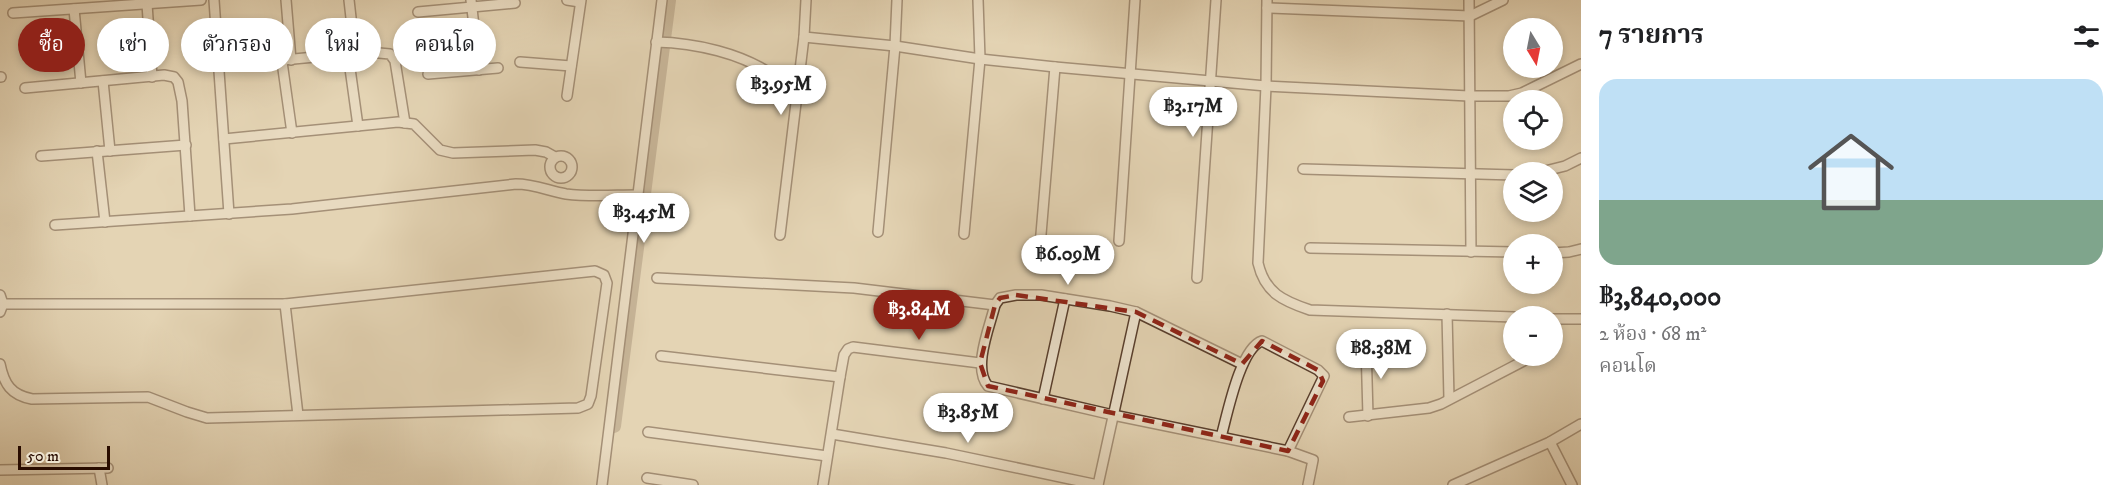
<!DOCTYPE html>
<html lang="th">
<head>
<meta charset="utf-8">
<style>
	body { margin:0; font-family:"IM FELL DW Pica","Noto Serif Thai",serif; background:#f2f2f2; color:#202124; height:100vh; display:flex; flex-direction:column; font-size:22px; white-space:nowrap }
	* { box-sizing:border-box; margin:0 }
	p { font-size:20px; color:#757577 }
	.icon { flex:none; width:33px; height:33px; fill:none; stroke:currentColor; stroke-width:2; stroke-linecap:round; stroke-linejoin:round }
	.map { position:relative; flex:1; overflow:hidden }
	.panel { display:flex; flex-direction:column; background:#fff; width:540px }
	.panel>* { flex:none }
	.top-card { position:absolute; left:18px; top:18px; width:570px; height:54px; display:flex; gap:12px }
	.needle { width:39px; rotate:170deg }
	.fabs { position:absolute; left:1503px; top:18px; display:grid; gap:12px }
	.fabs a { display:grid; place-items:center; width:60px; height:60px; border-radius:50%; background:#fff; box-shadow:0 3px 9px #0003; font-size:30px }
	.scale { position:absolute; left:18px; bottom:15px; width:92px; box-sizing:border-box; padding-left:6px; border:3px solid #290c00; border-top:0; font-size:16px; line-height:21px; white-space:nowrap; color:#290c00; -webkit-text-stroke:4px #ede3ce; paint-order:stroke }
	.price { position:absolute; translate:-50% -51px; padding:0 14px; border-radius:21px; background:#fff; color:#222; font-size:20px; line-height:39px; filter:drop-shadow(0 2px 3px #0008) }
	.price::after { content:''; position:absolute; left:50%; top:36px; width:18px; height:14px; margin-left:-9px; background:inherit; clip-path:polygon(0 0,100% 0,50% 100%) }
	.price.selected { background:#8f2418; color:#fff }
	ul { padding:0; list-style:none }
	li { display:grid; align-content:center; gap:12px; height:318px; padding:0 18px }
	li span { display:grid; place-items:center; height:186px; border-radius:18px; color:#555 }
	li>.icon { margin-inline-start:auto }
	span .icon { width:108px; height:108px; fill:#fffc; stroke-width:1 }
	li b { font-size:26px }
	h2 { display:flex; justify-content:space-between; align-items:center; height:72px; padding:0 18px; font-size:26px }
	.tag { padding:0 21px; border-radius:27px; background:#fff; box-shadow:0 3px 9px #0003; font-size:21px; line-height:54px }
	.tag.selected { background:#8f2418; color:#fff }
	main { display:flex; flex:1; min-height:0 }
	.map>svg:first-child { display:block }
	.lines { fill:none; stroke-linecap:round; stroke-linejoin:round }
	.canal { stroke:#a49077; stroke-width:14 }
	.minor-casing { stroke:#583e2d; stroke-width:12 }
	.minor { stroke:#ede3ce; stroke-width:9 }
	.marked { fill:none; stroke:#8f2418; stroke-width:4.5; stroke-dasharray:12 8; stroke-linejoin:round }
</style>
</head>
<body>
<main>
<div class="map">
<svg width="1581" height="485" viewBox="0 0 1581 485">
	<rect width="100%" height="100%" fill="#e4d4b4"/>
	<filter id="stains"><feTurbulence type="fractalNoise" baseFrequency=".00333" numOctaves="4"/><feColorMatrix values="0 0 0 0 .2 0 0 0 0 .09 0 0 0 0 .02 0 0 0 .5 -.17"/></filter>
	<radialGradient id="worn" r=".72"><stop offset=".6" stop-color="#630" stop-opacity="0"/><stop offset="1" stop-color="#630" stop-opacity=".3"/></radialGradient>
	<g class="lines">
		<polyline class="canal" points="614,426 669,0"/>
		<defs>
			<g id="minor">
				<polyline points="214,0 229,214"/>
				<polyline points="286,0 291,60"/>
				<polyline points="349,0 355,53"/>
				<polyline points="471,0 479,70"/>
				<polyline points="567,0 580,2"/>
				<path d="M1267,0L1266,86L1258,263C1265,293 1283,301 1310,310L1514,317"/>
				<polyline points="1469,0 1471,252"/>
				<polyline points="147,4 152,77"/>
				<polyline points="1267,8 1470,16 1503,0"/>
				<polyline points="74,9 81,83"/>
				<polyline points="418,12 515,3"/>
				<polyline points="13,13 201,0"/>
				<polyline points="804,37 895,46 980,59 1055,67 1266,86 1469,96 1509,96 1522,93 1581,64"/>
				<path d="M656,42C695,43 742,53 774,76L775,87"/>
				<polyline points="348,54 358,126"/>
				<polyline points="282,62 292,133"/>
				<polyline points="520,62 571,66"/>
				<polyline points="219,66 368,52 390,54 395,61 405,123"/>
				<polyline points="428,74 498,68"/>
				<polyline points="0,77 1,77"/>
				<polyline points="103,81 110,151"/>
				<polyline points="25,88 164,75 174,77 178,82 182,101 190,216"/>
				<polyline points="567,96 581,0"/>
				<polyline points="224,139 398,122 414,124 440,150 453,153 535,150 546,152 555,157"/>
				<polyline points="97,151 105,222"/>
				<polyline points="41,156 186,145"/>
				<circle cx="561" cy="167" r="11"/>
				<polyline points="1303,169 1514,175"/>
				<polyline points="1541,172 1565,166 1581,158"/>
				<path d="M55,225L292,209L516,184C534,184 549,191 566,194C589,197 614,195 637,195"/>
				<polyline points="878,232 895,46 897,0"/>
				<polyline points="964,234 980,59 978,0"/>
				<polyline points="780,235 804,37 806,0"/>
				<polyline points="1119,241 1135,0"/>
				<polyline points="1040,246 1055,67"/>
				<polyline points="1310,248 1514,252"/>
				<polyline points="1552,253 1569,252 1581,249"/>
				<polyline points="657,278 854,288 995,305"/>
				<polyline points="1197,278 1216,0"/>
				<polyline points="0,295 3,304 0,312"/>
				<polyline points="285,304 298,415"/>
				<polyline points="1447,314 1449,399"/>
				<polyline points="1552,319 1581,319"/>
				<polyline points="1366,345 1368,416"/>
				<polyline points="661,356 840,377"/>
				<path d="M0,364C4,384 11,395 32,399L148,397L187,412L207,418L578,408L588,404L591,396L607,283L604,275L595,271L285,304H3"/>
				<path d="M1242,364L1136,312L1110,306L1041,295H1016L1000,298L995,305C990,326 972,368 988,386L1113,415L1288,451L1313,460L1308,485"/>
				<polyline points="1043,399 1065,299"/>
				<polyline points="1349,417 1429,408 1441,404 1533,356"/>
				<polyline points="648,432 827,456"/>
				<polyline points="832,434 946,453 1098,485"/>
				<path d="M1221,437C1227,416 1240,348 1262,341L1318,370L1324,376L1288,451"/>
				<polyline points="1550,442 1572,485"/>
				<polyline points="99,468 102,485"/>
				<polyline points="0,470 108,468"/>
				<polyline points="647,478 693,485"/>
				<polyline points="602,485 662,0"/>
				<polyline points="823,485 840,377 844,355 848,349 853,347 980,363"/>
				<polyline points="1098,485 1136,312"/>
				<polyline points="1453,485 1550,442 1581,424"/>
			</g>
		</defs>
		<use href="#minor" class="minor-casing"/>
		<use href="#minor" class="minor"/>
	</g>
	<path d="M0 0H1581V485H0ZM1016,295L1136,312L1242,364L1262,341L1318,370L1323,381L1288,451L988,386L980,363L995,305L1000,298Z" fill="#e4d4b4" fill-opacity=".55" fill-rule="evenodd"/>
	<path class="marked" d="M1016,295L1136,312L1242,364L1262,341L1318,370L1323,381L1288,451L988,386L980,363L995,305L1000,298Z"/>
	<rect width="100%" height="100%" filter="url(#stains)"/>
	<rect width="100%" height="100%" fill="url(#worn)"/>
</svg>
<div class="fabs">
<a><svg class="needle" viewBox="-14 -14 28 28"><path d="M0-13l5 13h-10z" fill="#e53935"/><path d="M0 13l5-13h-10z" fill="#757577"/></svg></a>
<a><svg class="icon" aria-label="locate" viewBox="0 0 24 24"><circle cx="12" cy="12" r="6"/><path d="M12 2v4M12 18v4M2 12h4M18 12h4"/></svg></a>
<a><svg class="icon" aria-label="layers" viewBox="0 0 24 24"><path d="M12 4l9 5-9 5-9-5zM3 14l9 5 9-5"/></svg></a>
<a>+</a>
<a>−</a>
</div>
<div class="scale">50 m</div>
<b class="price" style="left:781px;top:116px">฿3.95M</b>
<b class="price" style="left:1193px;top:138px">฿3.17M</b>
<b class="price" style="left:644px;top:244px">฿3.45M</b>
<b class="price" style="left:1068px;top:286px">฿6.09M</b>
<b class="price selected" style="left:919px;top:341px">฿3.84M</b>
<b class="price" style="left:1381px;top:380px">฿8.38M</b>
<b class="price" style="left:968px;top:444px">฿3.85M</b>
<div class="top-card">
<a class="tag selected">ซื้อ</a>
<a class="tag">เช่า</a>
<a class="tag">ตัวกรอง</a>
<a class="tag">ใหม่</a>
<a class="tag">คอนโด</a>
</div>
</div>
<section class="panel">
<h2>7 รายการ<svg class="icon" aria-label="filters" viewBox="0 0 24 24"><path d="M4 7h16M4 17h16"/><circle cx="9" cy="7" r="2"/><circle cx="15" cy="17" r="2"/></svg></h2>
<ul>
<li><span style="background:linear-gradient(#bfe0f5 65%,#7fa58c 0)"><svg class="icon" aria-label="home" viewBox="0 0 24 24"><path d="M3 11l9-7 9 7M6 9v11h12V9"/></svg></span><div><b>฿3,840,000</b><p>2 ห้อง · 68 m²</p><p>คอนโด</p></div></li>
</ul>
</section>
</main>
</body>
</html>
